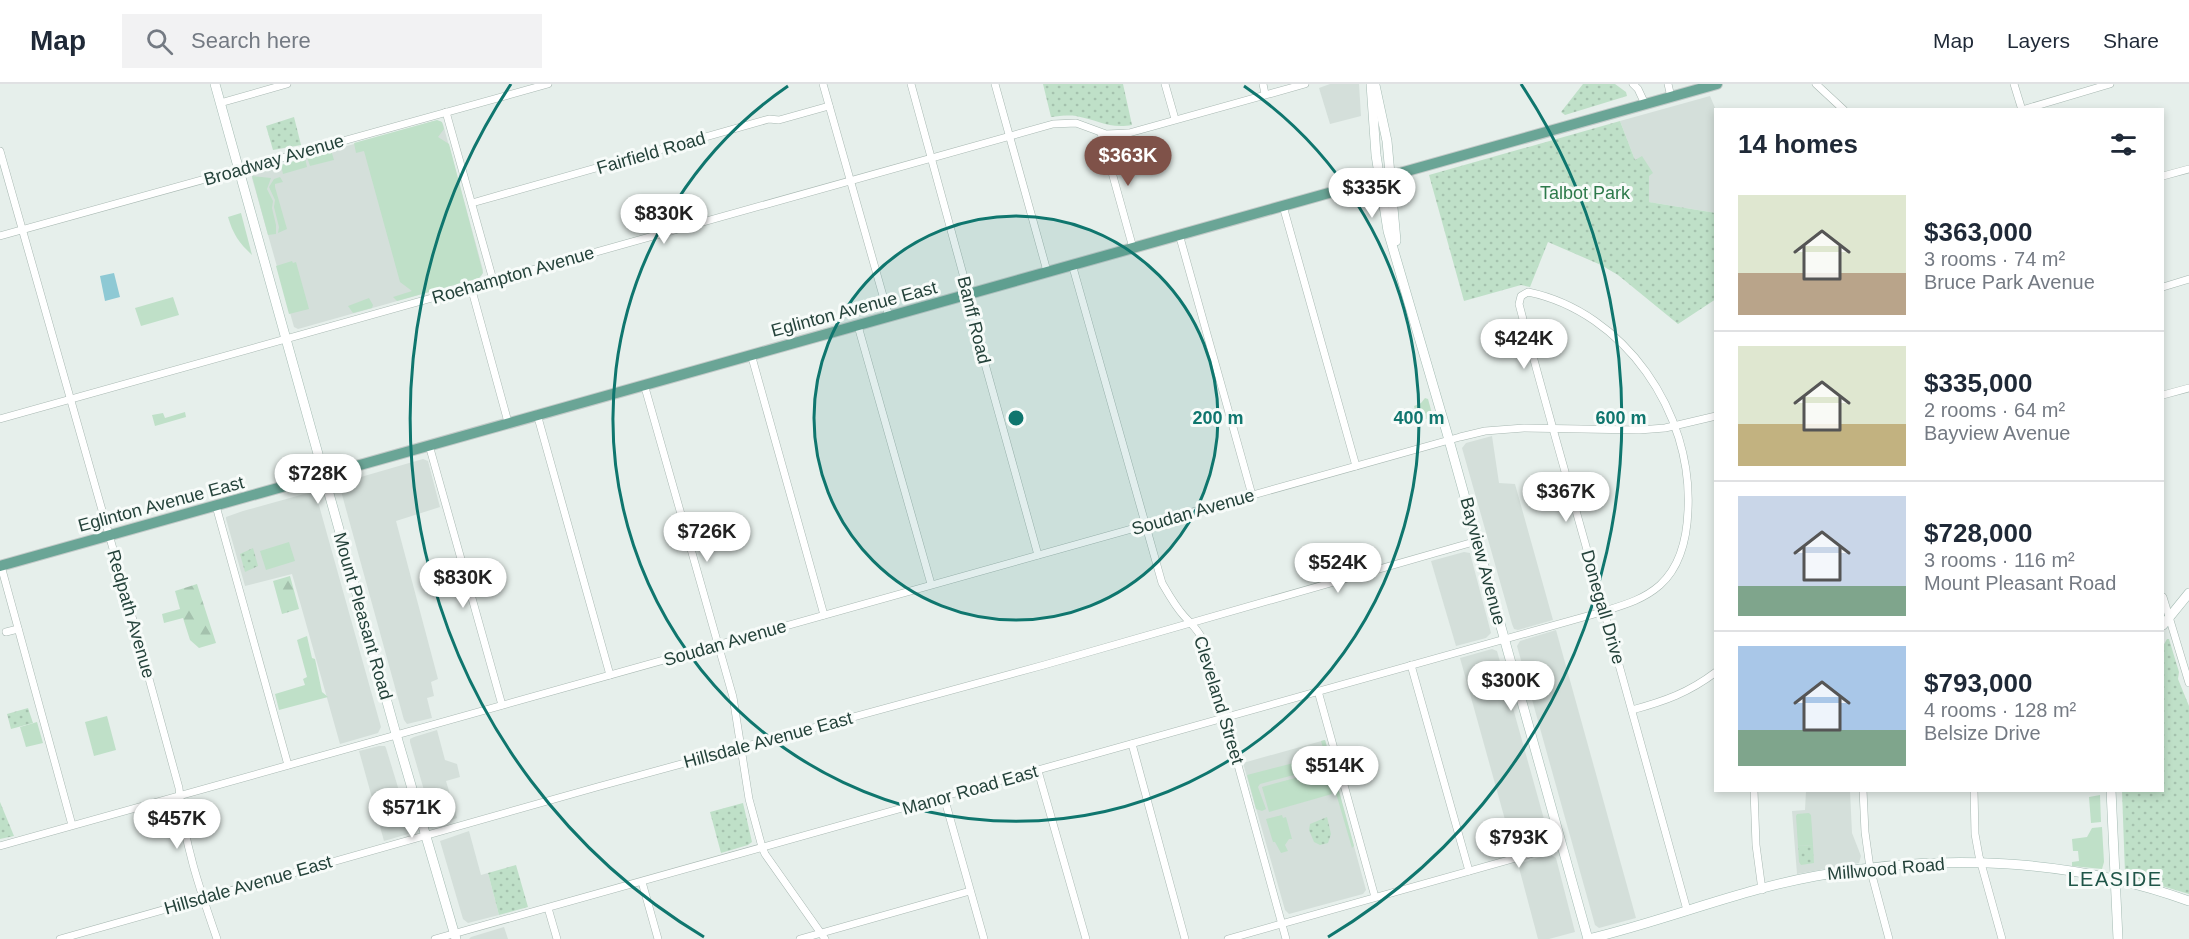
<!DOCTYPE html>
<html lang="en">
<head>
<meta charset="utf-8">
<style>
	body { margin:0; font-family:Helvetica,sans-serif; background:#f2f2f3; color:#1f2937; height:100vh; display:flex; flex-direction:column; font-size:22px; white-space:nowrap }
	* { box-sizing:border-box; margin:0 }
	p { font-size:20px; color:#747a83 }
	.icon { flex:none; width:33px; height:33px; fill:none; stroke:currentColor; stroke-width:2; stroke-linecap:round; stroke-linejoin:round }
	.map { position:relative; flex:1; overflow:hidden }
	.panel { position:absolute; left:1714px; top:24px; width:450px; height:684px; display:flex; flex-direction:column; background:#fff; border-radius:0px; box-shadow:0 3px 9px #0003 }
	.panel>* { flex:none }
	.price { position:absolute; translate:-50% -51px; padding:0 14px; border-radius:21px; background:#fff; color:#222; font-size:20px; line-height:39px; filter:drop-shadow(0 2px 3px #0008) }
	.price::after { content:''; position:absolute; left:50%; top:36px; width:18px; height:14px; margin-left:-9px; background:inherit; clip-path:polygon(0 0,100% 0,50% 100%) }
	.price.on { background:#7f5249; color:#fff }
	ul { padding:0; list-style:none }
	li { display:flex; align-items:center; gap:18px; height:150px; padding:0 24px }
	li+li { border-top:2px solid #e0e1e3 }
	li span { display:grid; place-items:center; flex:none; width:168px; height:120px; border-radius:0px; color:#555 }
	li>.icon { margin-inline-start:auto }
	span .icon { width:72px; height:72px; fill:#fffc; stroke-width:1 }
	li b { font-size:26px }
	h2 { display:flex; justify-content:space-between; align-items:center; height:72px; padding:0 24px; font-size:26px }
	header { display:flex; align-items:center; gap:36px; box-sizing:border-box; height:84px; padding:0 30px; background:#fff; border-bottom:2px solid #e0e1e3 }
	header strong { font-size:28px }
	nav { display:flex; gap:33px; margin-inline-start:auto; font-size:21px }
	.search { width:420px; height:54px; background:#f2f2f3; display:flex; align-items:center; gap:15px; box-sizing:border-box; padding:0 21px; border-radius:0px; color:#747a83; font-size:22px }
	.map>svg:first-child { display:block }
	.built { fill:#d4dfda }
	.grass { fill:#bfe0c8 }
	.forest { fill:url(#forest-firs) }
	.park { fill:url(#park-dots) }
	.water { fill:#8ec9d4 }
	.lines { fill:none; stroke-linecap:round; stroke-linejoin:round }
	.street-casing { stroke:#a8b8b2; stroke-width:8 }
	.secondary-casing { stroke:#a4bbb3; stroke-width:10 }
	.primary-casing { stroke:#c2cac8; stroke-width:12 }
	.street { stroke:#fff; stroke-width:7 }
	.secondary { stroke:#fff; stroke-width:9 }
	.primary { stroke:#6aa596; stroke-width:10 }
	.ring { fill:none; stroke:#0f766e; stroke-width:3 }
	.labels { text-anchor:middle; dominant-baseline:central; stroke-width:6; stroke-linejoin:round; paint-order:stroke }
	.street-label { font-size:18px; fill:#24423a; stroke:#f7fbf9 }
	.park-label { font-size:18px; fill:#2d7a4b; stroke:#f7fbf9 }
	.neighbourhood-label { font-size:20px; letter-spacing:1.5px; fill:#1f5548; stroke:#f7fbf9 }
	.centre { fill:#0f766e; stroke:#f7fbf9; stroke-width:3 }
	.ring-label { font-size:18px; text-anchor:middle; font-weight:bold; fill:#0f766e; stroke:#f7fbf9; stroke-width:6; stroke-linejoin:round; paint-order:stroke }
</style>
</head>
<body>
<header>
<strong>Map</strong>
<div class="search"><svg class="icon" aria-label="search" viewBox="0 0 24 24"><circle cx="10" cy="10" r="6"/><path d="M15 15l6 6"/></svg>Search here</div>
<nav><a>Map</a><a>Layers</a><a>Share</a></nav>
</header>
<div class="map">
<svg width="2189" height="855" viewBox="0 0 2189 855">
	<defs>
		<pattern id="forest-firs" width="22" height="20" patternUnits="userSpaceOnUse" patternTransform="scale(1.5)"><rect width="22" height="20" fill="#bfe0c8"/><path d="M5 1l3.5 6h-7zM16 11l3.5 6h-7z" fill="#a4c1ad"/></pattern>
		<pattern id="park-dots" width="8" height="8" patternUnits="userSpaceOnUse" patternTransform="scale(1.5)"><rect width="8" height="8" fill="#bfe0c8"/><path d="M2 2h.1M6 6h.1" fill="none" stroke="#a4c1ad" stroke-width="1.8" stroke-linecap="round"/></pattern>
	</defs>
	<rect width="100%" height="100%" fill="#e6efeb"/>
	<g class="built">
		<polygon points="1330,0 1359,0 1361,32 1330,40 1319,4"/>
		<polygon points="1710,12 1716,26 1716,129 1649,118 1649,91 1635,76 1620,37"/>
		<polygon points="434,37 440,37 443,40 483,186 482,191 479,194 298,245 294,243 252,94 253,89"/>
		<polygon points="1492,352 1499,399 1515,400 1553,536 1518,546 1514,545 1512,540 1462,364 1466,359"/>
		<polygon points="423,375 428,377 429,381 440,423 396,437 438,595 431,598 434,612 427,614 432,634 407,640 404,636 341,407 347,397"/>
		<polygon points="315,407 381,643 378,649 340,660 292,490 245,502 226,435 226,433 243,427"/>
		<polygon points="1464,468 1470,469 1491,549 1486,554 1456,562 1431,477"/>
		<polygon points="1556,546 1636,834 1599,844 1595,841 1517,562 1520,557"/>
		<polygon points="1492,565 1497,567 1549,753 1546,759 1514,768 1460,574"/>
		<polygon points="437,646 445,676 457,680 460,693 446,697 457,734 438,741 433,737 410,658 410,655 414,653"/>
		<polygon points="1325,656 1366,806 1363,810 1289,830 1285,826 1243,679"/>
		<polygon points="379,662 385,662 386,664 411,746 408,750 384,757 359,667"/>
		<polygon points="1806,707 1850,707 1852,749 1861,772 1859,779 1797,790 1792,727 1805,726"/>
		<polygon points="469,747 481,791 488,789 499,831 468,839 463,835 440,757"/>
		<polygon points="1550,770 1556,774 1575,848 1549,855 1538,855 1518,780"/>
		<polygon points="504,843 508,855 469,855 471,853"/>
	</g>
	<g class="grass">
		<polygon points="437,36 442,38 444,45 438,53 449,60 483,189 479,194 397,217 393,213 412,207 400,198 364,67 356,69 354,59"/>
		<polygon points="331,66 334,76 310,82 307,73"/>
		<polygon points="305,74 307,83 283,90 281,81"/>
		<polygon points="252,92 271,94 267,105 273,117 272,124 276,141 276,150 268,151"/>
		<polygon points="280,93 283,98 275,100 275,103 287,145 278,149 279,143 274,123 275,116 269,103 274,95"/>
		<path d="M241,129L252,171C239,159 233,150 228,133Z"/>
		<polygon points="292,177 293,179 296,178 309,225 289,230 276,182"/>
		<polygon points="173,213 179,231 141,242 135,224"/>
		<polygon points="369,214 373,221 372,224 353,229 348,222"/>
		<polygon points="1425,314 1428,315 1433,333 1418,337 1414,322 1421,319"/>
		<polygon points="185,328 186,333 155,342 152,331 163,329 165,334"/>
		<polygon points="289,458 295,477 266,486 260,467"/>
		<polygon points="307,552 312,574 315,575 322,608 328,613 279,626 275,610 305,601 303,595 307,593 297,556"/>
		<polygon points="107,632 116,666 94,672 85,638"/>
		<polygon points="37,638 43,659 26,663 20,643"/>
		<polygon points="1325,656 1354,762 1352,764 1328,682 1260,700 1258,703 1266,725 1262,727 1256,725 1247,691 1325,671 1321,657"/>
		<polygon points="1325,686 1332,710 1269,728 1262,703"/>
		<polygon points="2100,711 2101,738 2091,739 2089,713"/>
		<polygon points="1797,730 1809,729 1811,731 1813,761 1798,762 1796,732"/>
		<polygon points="1282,731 1283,734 1286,733 1292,755 1289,755 1285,761 1288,767 1281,769 1275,758 1273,758 1266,735"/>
		<polygon points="2102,743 2104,778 2102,785 2072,782 2072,778 2079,777 2078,767 2073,767 2072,755 2087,753 2092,744"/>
	</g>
	<g class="forest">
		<polygon points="290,492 299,525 282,530 273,497"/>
		<polygon points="197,500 216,559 199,564 190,556 183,534 164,539 162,530 180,525 175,507"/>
	</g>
	<g class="park">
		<path d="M1043,0H1123L1132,41C1109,45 1098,36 1076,32C1068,31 1059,32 1051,33Z"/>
		<polygon points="1583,0 1615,0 1626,8 1627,12 1565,31 1561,28"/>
		<polygon points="294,33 301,61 273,66 266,42"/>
		<polygon points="1620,37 1635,76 1642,72 1653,89 1649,92 1649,118 1716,129 1716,215 1678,240 1618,191 1601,181 1548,158 1530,203 1521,201 1464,217 1429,91"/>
		<polygon points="253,464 258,482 245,488 240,470"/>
		<polygon points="2167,555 2169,555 2179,588 2178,595 2189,622 2189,810 2128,792 2125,789 2122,707 2163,706 2163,562"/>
		<polygon points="28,624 33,639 11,645 7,630"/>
		<polygon points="0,718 14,752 0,755"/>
		<polygon points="743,719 752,758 748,761 721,769 710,728"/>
		<polygon points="1327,733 1331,750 1328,759 1320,761 1314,758 1309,746 1310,740"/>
		<polygon points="1813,761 1814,779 1801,781 1799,778 1798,762"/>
		<polygon points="516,781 528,823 499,831 488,789"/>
	</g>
	<polygon class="water" points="114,189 120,213 105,217 100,192"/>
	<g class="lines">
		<defs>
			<g id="street">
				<polyline points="823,0 889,233"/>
				<polyline points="911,0 966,201 969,222 1038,471"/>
				<polyline points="995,0 1047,187"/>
				<polyline points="1165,0 1175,35"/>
				<polyline points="1263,0 1265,10"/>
				<polyline points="1633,0 1638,5 1645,20"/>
				<polyline points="1668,0 1671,13"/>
				<polyline points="1816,0 1844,26"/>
				<polyline points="2014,0 2022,26"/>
				<polyline points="220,19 287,0"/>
				<polyline points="2022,26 2110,0"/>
				<polyline points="446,28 493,196"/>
				<polyline points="1101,49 1133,164"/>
				<path d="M0,67L125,507L179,704C183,757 200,806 217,855"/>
				<polyline points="2163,92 2189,85"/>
				<polyline points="472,119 769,35 779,36 829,22"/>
				<polyline points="1283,122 1356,382"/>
				<polyline points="1179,150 1252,411"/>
				<polyline points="0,152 548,0"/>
				<path d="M1072,180L1162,499C1169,511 1175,522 1184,532C1193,542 1198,545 1204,558L1286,855"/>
				<polyline points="471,203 508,338"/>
				<polyline points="2163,203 2189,195"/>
				<polyline points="858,242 931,500"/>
				<polyline points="751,270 824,531"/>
				<polyline points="644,300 733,613 749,715 762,763 765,770 825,855"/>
				<polyline points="2163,311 2189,304"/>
				<polyline points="537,330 610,591"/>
				<polyline points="0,335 1053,40 1076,39 1106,50 1129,49 1305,0"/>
				<polyline points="429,361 502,621"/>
				<polyline points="216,422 288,681"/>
				<polyline points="1,482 72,741"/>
				<polyline points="2163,513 2189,599"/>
				<polyline points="6,548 18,545"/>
				<polyline points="1411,581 1469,787"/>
				<polyline points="1318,607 1375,813"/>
				<path d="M1632,626C1665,617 1688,609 1716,588"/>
				<polyline points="1132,660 1185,855"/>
				<polyline points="1038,687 1086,855"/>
				<polyline points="1754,706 1756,761 1762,806"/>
				<polyline points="1863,706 1865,748 1870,784 1889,855"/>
				<polyline points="1974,706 1975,750 1979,772 2002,855"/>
				<polyline points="944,713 984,855"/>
				<polyline points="0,762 1460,353 1485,347 1524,344 1639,346 1665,344 1716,332"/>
				<polyline points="642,798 658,855"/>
				<polyline points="548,824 557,855"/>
				<polyline points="60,855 597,703 1044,581 1477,457"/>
				<path d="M435,855C822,745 1211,639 1598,529C1620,522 1642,517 1660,501C1681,482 1687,453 1688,426C1693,329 1625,228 1528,208L1521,212L1519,220C1546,323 1576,425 1604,527L1606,534L1687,826"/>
				<polyline points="800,855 970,807"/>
				<polyline points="1228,855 1562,761"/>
			</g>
			<g id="secondary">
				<polyline points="215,0 396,650 456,855"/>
				<polyline points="1371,0 1376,71 1388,147 1447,349 1588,855"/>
				<polyline points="1375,1 1387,57 1396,157"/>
				<polyline points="2163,541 2189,509"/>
				<polyline points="2111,706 2118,855"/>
				<path d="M1588,855C1664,837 1739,806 1816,792C1939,769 2071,774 2189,817"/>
			</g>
			<polyline id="primary" points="0,482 1717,0"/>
		</defs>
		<use href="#street" class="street-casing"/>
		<use href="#secondary" class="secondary-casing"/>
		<use href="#primary" class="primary-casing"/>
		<use href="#street" class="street"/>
		<use href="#secondary" class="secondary"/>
		<use href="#primary" class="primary"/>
	</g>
	<circle cx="1016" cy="334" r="202" fill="#0f766e" fill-opacity=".12"/>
	<g class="ring">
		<circle cx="1016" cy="334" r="202"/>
		<path d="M1244 2A403 403 0 1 1 788 2"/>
		<path d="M704 853A605 605 0 0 1 511 0M1521 0A605 605 0 0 1 1328 853"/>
	</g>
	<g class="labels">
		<g class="street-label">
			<text transform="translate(651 69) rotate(-16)">Fairfield Road</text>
			<text transform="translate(274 76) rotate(-16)">Broadway Avenue</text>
			<text transform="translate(513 191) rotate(-16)">Roehampton Avenue</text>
			<text transform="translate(854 225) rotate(-15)">Eglinton Avenue East</text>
			<text transform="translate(974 236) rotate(76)">Banff Road</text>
			<text transform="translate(161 420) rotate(-15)">Eglinton Avenue East</text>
			<text transform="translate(1193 428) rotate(-16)">Soudan Avenue</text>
			<text transform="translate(1483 477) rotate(75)">Bayview Avenue</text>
			<text transform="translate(1603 523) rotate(74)">Donegall Drive</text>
			<text transform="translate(131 530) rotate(74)">Redpath Avenue</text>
			<text transform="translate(363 532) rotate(74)">Mount Pleasant Road</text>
			<text transform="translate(725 559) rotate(-16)">Soudan Avenue</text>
			<text transform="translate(1219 616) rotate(73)">Cleveland Street</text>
			<text transform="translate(768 656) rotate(-15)">Hillsdale Avenue East</text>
			<text transform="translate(970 706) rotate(-16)">Manor Road East</text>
			<text transform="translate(1886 785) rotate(-5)">Millwood Road</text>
			<text transform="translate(248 801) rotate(-16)">Hillsdale Avenue East</text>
		</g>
		<g class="park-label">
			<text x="1585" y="109">Talbot Park</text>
		</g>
		<g class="neighbourhood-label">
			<text x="2115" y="795">LEASIDE</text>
		</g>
	</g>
	<circle cx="1016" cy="334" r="9" class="centre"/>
	<g class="ring-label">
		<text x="1218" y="340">200 m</text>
		<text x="1419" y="340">400 m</text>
		<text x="1621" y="340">600 m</text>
	</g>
</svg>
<b class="price on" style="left:1128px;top:103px">$363K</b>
<b class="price" style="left:1372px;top:135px">$335K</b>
<b class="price" style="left:664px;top:161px">$830K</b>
<b class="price" style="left:1524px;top:286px">$424K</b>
<b class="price" style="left:318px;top:421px">$728K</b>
<b class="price" style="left:1566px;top:439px">$367K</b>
<b class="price" style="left:707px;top:479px">$726K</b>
<b class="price" style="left:1338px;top:510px">$524K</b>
<b class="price" style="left:463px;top:525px">$830K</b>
<b class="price" style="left:1511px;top:628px">$300K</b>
<b class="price" style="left:1335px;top:713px">$514K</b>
<b class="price" style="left:412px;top:755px">$571K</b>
<b class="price" style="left:177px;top:766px">$457K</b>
<b class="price" style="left:1519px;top:785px">$793K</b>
<section class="panel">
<h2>14 homes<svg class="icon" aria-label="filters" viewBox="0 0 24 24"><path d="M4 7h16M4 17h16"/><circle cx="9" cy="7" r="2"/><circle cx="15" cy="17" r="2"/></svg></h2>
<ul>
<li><span style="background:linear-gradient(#dfe7d0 65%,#b9a48a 0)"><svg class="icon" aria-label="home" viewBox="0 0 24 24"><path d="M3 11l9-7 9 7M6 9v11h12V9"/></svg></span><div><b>$363,000</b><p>3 rooms · 74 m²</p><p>Bruce Park Avenue</p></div></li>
<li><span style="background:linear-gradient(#dfe7d0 65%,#c2b280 0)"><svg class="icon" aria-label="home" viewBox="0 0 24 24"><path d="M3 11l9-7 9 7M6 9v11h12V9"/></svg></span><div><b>$335,000</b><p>2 rooms · 64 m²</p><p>Bayview Avenue</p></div></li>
<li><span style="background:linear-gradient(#c9d6e8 75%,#7fa58c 0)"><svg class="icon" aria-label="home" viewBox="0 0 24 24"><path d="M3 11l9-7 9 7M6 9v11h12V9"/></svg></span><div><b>$728,000</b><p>3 rooms · 116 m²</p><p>Mount Pleasant Road</p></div></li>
<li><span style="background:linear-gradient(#a9c7e8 70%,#7fa58c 0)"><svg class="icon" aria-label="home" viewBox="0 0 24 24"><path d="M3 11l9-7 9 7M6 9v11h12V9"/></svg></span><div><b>$793,000</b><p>4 rooms · 128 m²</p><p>Belsize Drive</p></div></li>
</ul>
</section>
</div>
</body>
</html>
